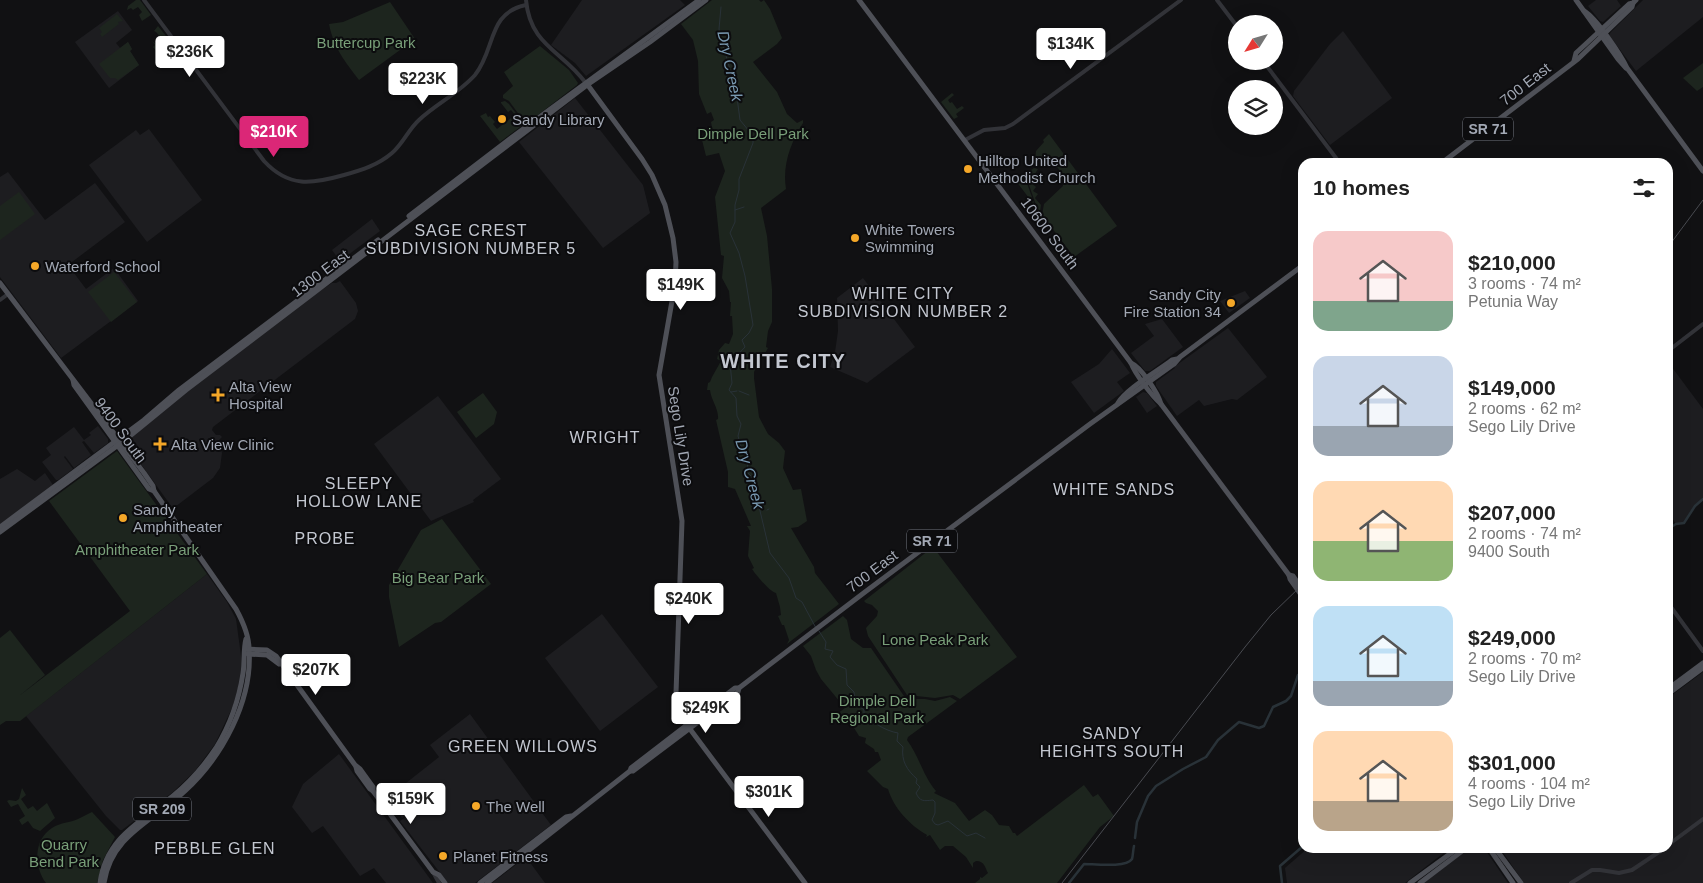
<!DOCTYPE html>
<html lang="en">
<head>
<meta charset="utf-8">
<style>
	body { margin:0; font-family:Helvetica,sans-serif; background:#f2f2f2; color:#222; height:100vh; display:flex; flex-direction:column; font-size:19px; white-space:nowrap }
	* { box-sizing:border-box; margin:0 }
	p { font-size:16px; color:#767676 }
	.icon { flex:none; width:28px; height:28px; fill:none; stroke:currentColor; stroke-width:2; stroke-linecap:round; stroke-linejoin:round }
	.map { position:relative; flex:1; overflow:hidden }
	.details { position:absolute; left:1298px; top:158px; width:375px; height:695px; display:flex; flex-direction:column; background:#fff; border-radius:15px; box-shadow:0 5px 20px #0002 }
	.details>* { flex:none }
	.needle { width:32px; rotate:233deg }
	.fabs { position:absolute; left:1228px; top:15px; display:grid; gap:10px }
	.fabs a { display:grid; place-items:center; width:55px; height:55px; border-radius:50%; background:#fff; box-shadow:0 5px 20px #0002; font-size:25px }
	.price { position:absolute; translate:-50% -42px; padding:0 11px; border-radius:5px; background:#fff; color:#222; font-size:16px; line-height:32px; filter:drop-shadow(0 1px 2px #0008) }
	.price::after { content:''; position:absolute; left:50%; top:30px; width:15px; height:11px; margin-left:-8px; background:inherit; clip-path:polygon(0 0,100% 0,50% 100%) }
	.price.active { background:#db2777; color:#fff }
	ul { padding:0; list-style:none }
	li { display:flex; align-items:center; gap:15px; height:125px; padding:0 15px }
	li span { display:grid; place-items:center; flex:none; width:140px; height:100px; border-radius:15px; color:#555 }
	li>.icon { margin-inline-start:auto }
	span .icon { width:60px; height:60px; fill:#fffc; stroke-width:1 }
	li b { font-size:21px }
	h2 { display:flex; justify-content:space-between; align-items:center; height:60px; padding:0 15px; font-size:21px }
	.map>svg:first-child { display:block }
	.built { fill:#1d1d20 }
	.green { fill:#1d251e }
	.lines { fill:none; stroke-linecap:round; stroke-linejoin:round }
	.stream { stroke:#293238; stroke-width:1 }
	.canal { stroke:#293238; stroke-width:2.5 }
	.minor { stroke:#323338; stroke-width:4 }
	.major { stroke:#4e5057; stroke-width:5 }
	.tram { stroke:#494b51; stroke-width:1 }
	.poi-dot { fill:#f4a728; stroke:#0c0c0e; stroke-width:2 }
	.labels { text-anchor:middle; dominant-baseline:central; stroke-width:4; stroke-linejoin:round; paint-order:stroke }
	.shield { fill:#0c0c0e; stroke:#757982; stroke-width:1 }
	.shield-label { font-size:14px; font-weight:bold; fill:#a2a8b4 }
	.park-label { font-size:15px; fill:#799f79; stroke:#0c0c0e }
	.street-label { font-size:15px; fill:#a2a8b4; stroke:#0c0c0e }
	.poi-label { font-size:15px; fill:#a2a8b4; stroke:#0c0c0e; text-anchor:start }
	.water-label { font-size:16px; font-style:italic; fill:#7898b0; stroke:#0c0c0e }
	.neighbourhood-label { font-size:16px; letter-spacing:1px; fill:#c3c7d0; stroke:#0c0c0e }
	.district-label { font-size:20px; font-weight:bold; letter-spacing:1px; fill:#c3c7d0; stroke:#0c0c0e }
</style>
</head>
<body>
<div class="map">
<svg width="1703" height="883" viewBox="0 0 1703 883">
	<rect width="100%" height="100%" fill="#111113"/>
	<g class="built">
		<polygon points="582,0 680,0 685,5 586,76 575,63 551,45"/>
		<polygon points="1596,0 1617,0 1621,6 1603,22 1600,21 1588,6"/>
		<polygon points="1643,0 1703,0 1703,17 1636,71 1609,35 1611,32"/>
		<polygon points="118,11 132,30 116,43 120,48 128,42 132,49 130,51 139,65 109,88 75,42"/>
		<polygon points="1343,31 1392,98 1330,145 1293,96 1294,91 1330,44"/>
		<polygon points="575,98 643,185 650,213 603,248 519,142"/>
		<polygon points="149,129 202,200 147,242 89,165 136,130 140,135"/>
		<polygon points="8,172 45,220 95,183 125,222 68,265 86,289 114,268 138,301 61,358 0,277 0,177"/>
		<polygon points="372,219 380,231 340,261 332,250"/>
		<polygon points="863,278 915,347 867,383 830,367 835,352 838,331 837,298"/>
		<polygon points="340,281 356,303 358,311 355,319 213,427 212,430 216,435 220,435 222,437 219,440 222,453 220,468 213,478 175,507 174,510 128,446 127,442 173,402 309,298 332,283 336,283"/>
		<polygon points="1245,291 1250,298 1229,313 1220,301"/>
		<polygon points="1162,319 1183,347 1150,371 1145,371 1131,353 1154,336 1145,324"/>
		<polygon points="1228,328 1267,377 1237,400 1232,399 1204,406 1199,400 1177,416 1156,386 1156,382 1175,368 1174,367"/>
		<polygon points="1112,349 1130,373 1117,382 1124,391 1094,413 1071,382 1099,364"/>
		<polygon points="1668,362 1703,409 1703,499 1695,506 1684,523 1676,524 1668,512"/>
		<polygon points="1143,392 1147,393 1157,406 1147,413 1136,397"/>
		<polygon points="438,396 501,479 473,500 474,502 431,521 374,444"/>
		<polygon points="98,426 108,439 108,443 94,453 84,441 82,442 91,455 74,468 65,456 64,457 73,469 58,480 56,480 42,462 51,455 46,448 74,427 84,440 91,435 89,433"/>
		<polygon points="17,469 35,481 45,473 53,485 0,525 0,479"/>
		<polygon points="207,574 227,602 236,619 242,663 238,688 233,706 215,744 195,771 173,792 122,830 120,830 106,816 26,716"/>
		<polygon points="602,614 658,687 600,731 545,658"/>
		<polygon points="1703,672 1703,883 1524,883 1500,848 1668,848 1668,698"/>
		<polygon points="470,714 551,825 475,883 448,883 400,821 411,813 411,810 410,813 402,818 387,798 439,757 430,745"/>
		<polygon points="339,754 433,883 386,883 374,868 360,876 323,826 312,833 292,807 303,784"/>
		<polygon points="1308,848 1450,848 1405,883 1287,883 1285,868"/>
		<polygon points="1470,848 1484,848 1508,883 1423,883"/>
		<polygon points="526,857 545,883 492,883"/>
	</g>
	<g class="green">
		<polygon points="136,0 140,0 151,15 142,21 139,15 142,12 138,7 133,10 131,8 127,10 128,6"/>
		<path d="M712,0H759L761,2L764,0L770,9L782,38L777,44L753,62L777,92L787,114L797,123L803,120V123C791,142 782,165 786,189L761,208L767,236L772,289V322L768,331L766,347L768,348L764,355L757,360L759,361L754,372V378L759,417L768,434L779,443L785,451L783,468L793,490L801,489L807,521L798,527L791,528L814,567L815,573L839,604L787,644L789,640L784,625H782L778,616L781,615L780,607L776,593C770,592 756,575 752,569L754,568L748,556L750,531L747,526H751L735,489L728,487V472L716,420L718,419C719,409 711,400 710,390H707L708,383L710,382L712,377L721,361L717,359L719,350L725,343L729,344L733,334L732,316H730L731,302H730L729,291L722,278L724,256L721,255L715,197L725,171L719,153L706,156L701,136L713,133L711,122L714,120L711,112L707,114L699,94L698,61L693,40L681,24Z"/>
		<path d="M390,2L415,39L359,80C345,61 334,49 329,24L343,22Z"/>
		<polygon points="117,14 123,21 118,22 119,24 102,37 100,34 102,32 99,28"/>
		<polygon points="158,26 170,41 157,52 153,47 155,45 152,41 157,45 163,40 156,32 154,31"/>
		<polygon points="128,42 132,49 130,51 139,65 118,80 115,78 110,78 99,64"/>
		<polygon points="540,46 569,70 578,83 577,85 526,124 509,101 503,98 503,95 513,86 504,72"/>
		<polygon points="1703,63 1703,87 1697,91 1683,78"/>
		<polygon points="952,93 954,95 948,100 950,103 952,102 957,109 962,106 964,108 956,114 958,117 954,119 941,102"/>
		<polygon points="505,101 509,104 524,124 500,142 480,116 486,113 488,117 490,116 495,122 493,124 497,129 515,115 511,110 508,112 501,103 501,102"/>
		<polygon points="1049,134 1117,226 1074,257 1042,215 1044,204 1063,186 1063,176 1058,168 1056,168 1055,163 1047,161 1043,161 1039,159 1035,162 1036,151 1044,142 1043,140"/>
		<polygon points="1034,168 1038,169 1030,182 1036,187 1033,191 1038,194 1035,198 1041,205 1040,212 1037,208 1027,179 1028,172"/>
		<polygon points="1026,174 1027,183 1035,206 1016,181 1017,178"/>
		<polygon points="19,192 35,214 0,240 0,206"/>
		<polygon points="114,272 137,302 111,322 88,292"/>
		<polygon points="483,393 497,412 494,424 476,438 457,412"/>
		<polygon points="117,451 207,574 20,721 6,721 0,725 0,638 10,630 45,675 19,696 130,611 49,501"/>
		<polygon points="442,519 491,584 441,622 435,623 399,647 389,597 389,585 421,530"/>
		<polygon points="933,547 1017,657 960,699 953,695 935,698 907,695 868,636 866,628 877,616 878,611 872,605 866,603 864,601"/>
		<path d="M843,616L847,620L851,639L863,648H871L904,696L911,699H925L935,701L950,697L957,701L908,737L907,740C919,756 923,776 936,791L934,793L955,803L969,821L985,810L992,815L999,825L1009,826L1013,833H1015L1017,836L1084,785L1093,797L1098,794L1114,816L1100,827L1057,883H975L980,879V877L982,878L988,873C985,868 985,861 976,861L973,863V868L966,857L953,846H945L940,850L930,835L926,837L927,835C910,825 894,809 888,789L883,787L867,771L881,760L878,752H875L874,749L865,743L866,738L859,736L851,723L837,714L845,708L821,679L816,670L811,656L803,646Z"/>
		<polygon points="22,788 26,795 21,799 28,809 33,806 37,811 47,803 55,818 40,831 33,828 28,821 22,825 19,820 25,816 18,804 11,807 7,801 9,800 16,801 19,799"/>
		<path d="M92,812L115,837L103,860L97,883H46C34,867 33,840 52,828C61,822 70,823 78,819C83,817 87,814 92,812Z"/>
	</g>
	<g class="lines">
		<g class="stream">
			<polyline points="721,7 719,29 720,35 736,90 740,120 749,131 753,139 753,143 739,179 739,190 735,205 735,222 730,233 739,253 745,276 753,325 749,333 742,340 745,347 730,363 732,383 729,390 736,398 737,416 741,424 738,436 742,450 748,461 747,472 752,477 770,553 789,578 796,598 802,602 816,628"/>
			<polyline points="735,210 744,207"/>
			<polyline points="739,391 749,395"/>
			<polyline points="731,392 737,391"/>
			<polyline points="767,510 769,509"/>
			<path d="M819,631L826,642L825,649L833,651L830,657L837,665L846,669L847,685L854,692L855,703L864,710V717C872,719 872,721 878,725C884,729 892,732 898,733L897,741L903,747C901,761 907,770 917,779L916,783L920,787L916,793C920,802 924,801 933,800L935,802V813L932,820L935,824L938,825L948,821L967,836L976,833L985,838"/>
		</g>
		<g class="canal">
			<polyline points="1668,529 1676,524 1684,523 1695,506 1703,499"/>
			<polyline points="1135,838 1137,822 1148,796 1156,786 1183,769 1206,757 1218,740 1239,722 1259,728 1264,726 1273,707 1286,701 1291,696 1298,675 1302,673"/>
			<path d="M1069,883L1084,864C1094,864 1126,868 1132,859C1133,856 1133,850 1134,846"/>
			<polyline points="1282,883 1280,866 1302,847"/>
		</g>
		<g class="minor">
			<path d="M144,0L264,161C289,188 312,184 344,175C362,170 378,165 392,153C403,144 408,130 419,120C436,104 459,93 475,75C496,49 487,13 526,5"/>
			<path d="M526,0C530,45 562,51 585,82"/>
			<polyline points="1217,0 1236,25"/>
			<polyline points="1263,61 1339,162"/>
			<polyline points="965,140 984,130 1005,128 1013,124 1181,0"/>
			<polyline points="0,300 8,294"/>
			<polyline points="1668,351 1703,324"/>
			<polyline points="1668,603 1703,651"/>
			<polyline points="1668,845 1703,819"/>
			<polyline points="433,872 439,883"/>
			<polyline points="1571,883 1592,870 1600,870 1619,873 1632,870 1665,848"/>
		</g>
		<g class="major">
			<path d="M859,0L1131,363C1135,374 1152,396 1161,404L1289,575L1290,579L1302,596"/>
			<polyline points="1576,0 1618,59 1626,68"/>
			<path d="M1584,11C1597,19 1621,55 1627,68L1703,171"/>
			<polyline points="1574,61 1576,53 1629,4 1633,3 1636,0"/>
			<polyline points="587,84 642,159 652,175 665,205 673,238 676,262 675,284 659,375 682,521 676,693 677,708 681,717 805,883"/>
			<polyline points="1443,162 1578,59 1632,7 1633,3"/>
			<polyline points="409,216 511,138 699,0"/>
			<path d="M0,283L144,473L153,486L154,491L236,609C242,620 249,637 249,649C253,701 222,757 185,791C153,821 111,835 104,883"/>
			<path d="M1131,363C1141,367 1158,393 1161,404"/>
			<polyline points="73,380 74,385 149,489 154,491"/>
			<path d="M1118,403C1126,389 1158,371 1172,360L1177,359"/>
			<polyline points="0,527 144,420 179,390 378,240"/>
			<polyline points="0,532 125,440 186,390 587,85 650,42 706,0"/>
			<polyline points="1289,575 1293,576 1302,589"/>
			<polyline points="246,649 267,650 276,656 355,765 360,769 373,787 373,791"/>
			<polyline points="248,654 267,655 279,664"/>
			<polyline points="1668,689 1703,663"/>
			<polyline points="1668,694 1703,668"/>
			<polyline points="356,767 357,771 370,789 373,791 433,872 439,875 445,883"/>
			<polyline points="630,771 633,771 738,692 739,688"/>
			<polyline points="1489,848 1513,883"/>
			<polyline points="1495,848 1521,883"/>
			<path d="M100,883C106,837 141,822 173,796C190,782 204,766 216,748C230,725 239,700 243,673C245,662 243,650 246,639"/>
			<polyline points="480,883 566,817 571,816"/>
			<polyline points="487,883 630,771 631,768 735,688 739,688 865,592 1090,424 1174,364 1180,357 1302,266"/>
			<polyline points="1410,883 1458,848"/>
			<polyline points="1420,883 1466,848"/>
		</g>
		<g class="tram">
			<polyline points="1668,247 1703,200"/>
			<polyline points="1062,883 1245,647 1271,615 1302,585"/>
		</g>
	</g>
	<g class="poi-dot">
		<circle cx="502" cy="119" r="5"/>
		<circle cx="968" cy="169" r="5"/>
		<circle cx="855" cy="238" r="5"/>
		<circle cx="35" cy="266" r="5"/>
		<circle cx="1231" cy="303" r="5"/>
		<path d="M215.5 387.5h5v5h5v5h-5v5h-5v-5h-5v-5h5z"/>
		<path d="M157.5 436.5h5v5h5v5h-5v5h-5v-5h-5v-5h5z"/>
		<circle cx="123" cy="518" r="5"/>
		<circle cx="476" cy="806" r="5"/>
		<circle cx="443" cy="856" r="5"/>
	</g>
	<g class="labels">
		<g class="shield">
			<rect x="1463" y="117.5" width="50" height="23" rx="4"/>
			<rect x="907" y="529.5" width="50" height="23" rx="4"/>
			<rect x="133" y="797.5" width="58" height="23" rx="4"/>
		</g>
		<g class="shield-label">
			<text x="1488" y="129">SR 71</text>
			<text x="932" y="541">SR 71</text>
			<text x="162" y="809">SR 209</text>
		</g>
		<g class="park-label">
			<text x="366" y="42">Buttercup Park</text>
			<text x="753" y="133">Dimple Dell Park</text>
			<text x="137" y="549">Amphitheater Park</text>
			<text x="438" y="577">Big Bear Park</text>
			<text x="935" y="639">Lone Peak Park</text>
			<text x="877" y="700">Dimple Dell<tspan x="877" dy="17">Regional Park</tspan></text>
			<text x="64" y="844">Quarry<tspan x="64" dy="17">Bend Park</tspan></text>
		</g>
		<g class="street-label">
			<text transform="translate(1525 84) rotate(-38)">700 East</text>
			<text transform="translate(1050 233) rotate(53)">10600 South</text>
			<text transform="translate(320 273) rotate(-37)">1300 East</text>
			<text transform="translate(121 430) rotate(54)">9400 South</text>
			<text transform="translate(681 436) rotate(81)">Sego Lily Drive</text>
			<text transform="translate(872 571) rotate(-37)">700 East</text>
		</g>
		<g class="poi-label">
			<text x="512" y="119">Sandy Library</text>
			<text x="978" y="160">Hilltop United<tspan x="978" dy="17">Methodist Church</tspan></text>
			<text x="865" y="229">White Towers<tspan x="865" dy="17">Swimming</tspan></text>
			<text x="45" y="266">Waterford School</text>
			<text x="1221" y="294" text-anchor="end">Sandy City<tspan x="1221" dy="17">Fire Station 34</tspan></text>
			<text x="229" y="386">Alta View<tspan x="229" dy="17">Hospital</tspan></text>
			<text x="171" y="444">Alta View Clinic</text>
			<text x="133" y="509">Sandy<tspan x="133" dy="17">Amphitheater</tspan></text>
			<text x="486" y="806">The Well</text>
			<text x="453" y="856">Planet Fitness</text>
		</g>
		<g class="water-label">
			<text transform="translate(730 66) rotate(78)">Dry Creek</text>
			<text transform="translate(750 474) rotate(75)">Dry Creek</text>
		</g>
		<g class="neighbourhood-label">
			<text x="471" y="230">SAGE CREST<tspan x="471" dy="18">SUBDIVISION NUMBER 5</tspan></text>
			<text x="903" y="293">WHITE CITY<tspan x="903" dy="18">SUBDIVISION NUMBER 2</tspan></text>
			<text x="605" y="437">WRIGHT</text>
			<text x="359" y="483">SLEEPY<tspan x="359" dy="18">HOLLOW LANE</tspan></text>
			<text x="1114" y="489">WHITE SANDS</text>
			<text x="325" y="538">PROBE</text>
			<text x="1112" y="733">SANDY<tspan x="1112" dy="18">HEIGHTS SOUTH</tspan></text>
			<text x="523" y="746">GREEN WILLOWS</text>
			<text x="215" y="848">PEBBLE GLEN</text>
		</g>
		<g class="district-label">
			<text x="783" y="361">WHITE CITY</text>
		</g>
	</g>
</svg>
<div class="fabs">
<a><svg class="needle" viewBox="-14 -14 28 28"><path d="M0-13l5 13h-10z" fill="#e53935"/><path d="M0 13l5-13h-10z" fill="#767676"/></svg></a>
<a><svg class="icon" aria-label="layers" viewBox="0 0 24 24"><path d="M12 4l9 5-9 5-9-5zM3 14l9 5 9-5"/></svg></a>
</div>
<b class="price" style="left:1071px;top:70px">$134K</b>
<b class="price" style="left:190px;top:78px">$236K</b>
<b class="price" style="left:423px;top:105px">$223K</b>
<b class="price active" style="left:274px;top:158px">$210K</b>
<b class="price" style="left:681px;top:311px">$149K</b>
<b class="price" style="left:689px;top:625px">$240K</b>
<b class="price" style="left:316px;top:696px">$207K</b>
<b class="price" style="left:706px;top:734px">$249K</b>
<b class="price" style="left:769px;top:818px">$301K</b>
<b class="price" style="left:411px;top:825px">$159K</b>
<section class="details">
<h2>10 homes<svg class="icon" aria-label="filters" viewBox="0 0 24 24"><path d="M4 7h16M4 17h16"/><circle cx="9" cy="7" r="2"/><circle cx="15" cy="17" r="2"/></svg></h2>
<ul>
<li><span style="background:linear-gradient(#f6c9c9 70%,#7fa58c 0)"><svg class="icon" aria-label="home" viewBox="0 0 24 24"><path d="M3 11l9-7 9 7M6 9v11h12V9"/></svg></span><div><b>$210,000</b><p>3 rooms · 74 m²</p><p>Petunia Way</p></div></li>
<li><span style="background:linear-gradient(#c9d6e8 70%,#9aa5b1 0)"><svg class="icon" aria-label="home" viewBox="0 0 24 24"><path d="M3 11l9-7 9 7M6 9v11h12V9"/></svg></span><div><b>$149,000</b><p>2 rooms · 62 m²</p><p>Sego Lily Drive</p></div></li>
<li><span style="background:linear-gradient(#ffd9b3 60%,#8fb573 0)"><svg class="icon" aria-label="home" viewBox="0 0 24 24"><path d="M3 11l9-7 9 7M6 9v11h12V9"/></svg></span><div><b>$207,000</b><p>2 rooms · 74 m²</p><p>9400 South</p></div></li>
<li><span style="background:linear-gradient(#bfe0f5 75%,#9aa5b1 0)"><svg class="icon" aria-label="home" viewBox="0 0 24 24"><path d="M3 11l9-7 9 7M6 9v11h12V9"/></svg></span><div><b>$249,000</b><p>2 rooms · 70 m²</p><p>Sego Lily Drive</p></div></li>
<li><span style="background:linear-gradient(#ffd9b3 70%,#b9a48a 0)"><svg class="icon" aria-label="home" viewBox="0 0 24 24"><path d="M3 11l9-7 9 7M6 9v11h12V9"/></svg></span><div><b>$301,000</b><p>4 rooms · 104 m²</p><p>Sego Lily Drive</p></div></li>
</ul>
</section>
</div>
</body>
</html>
